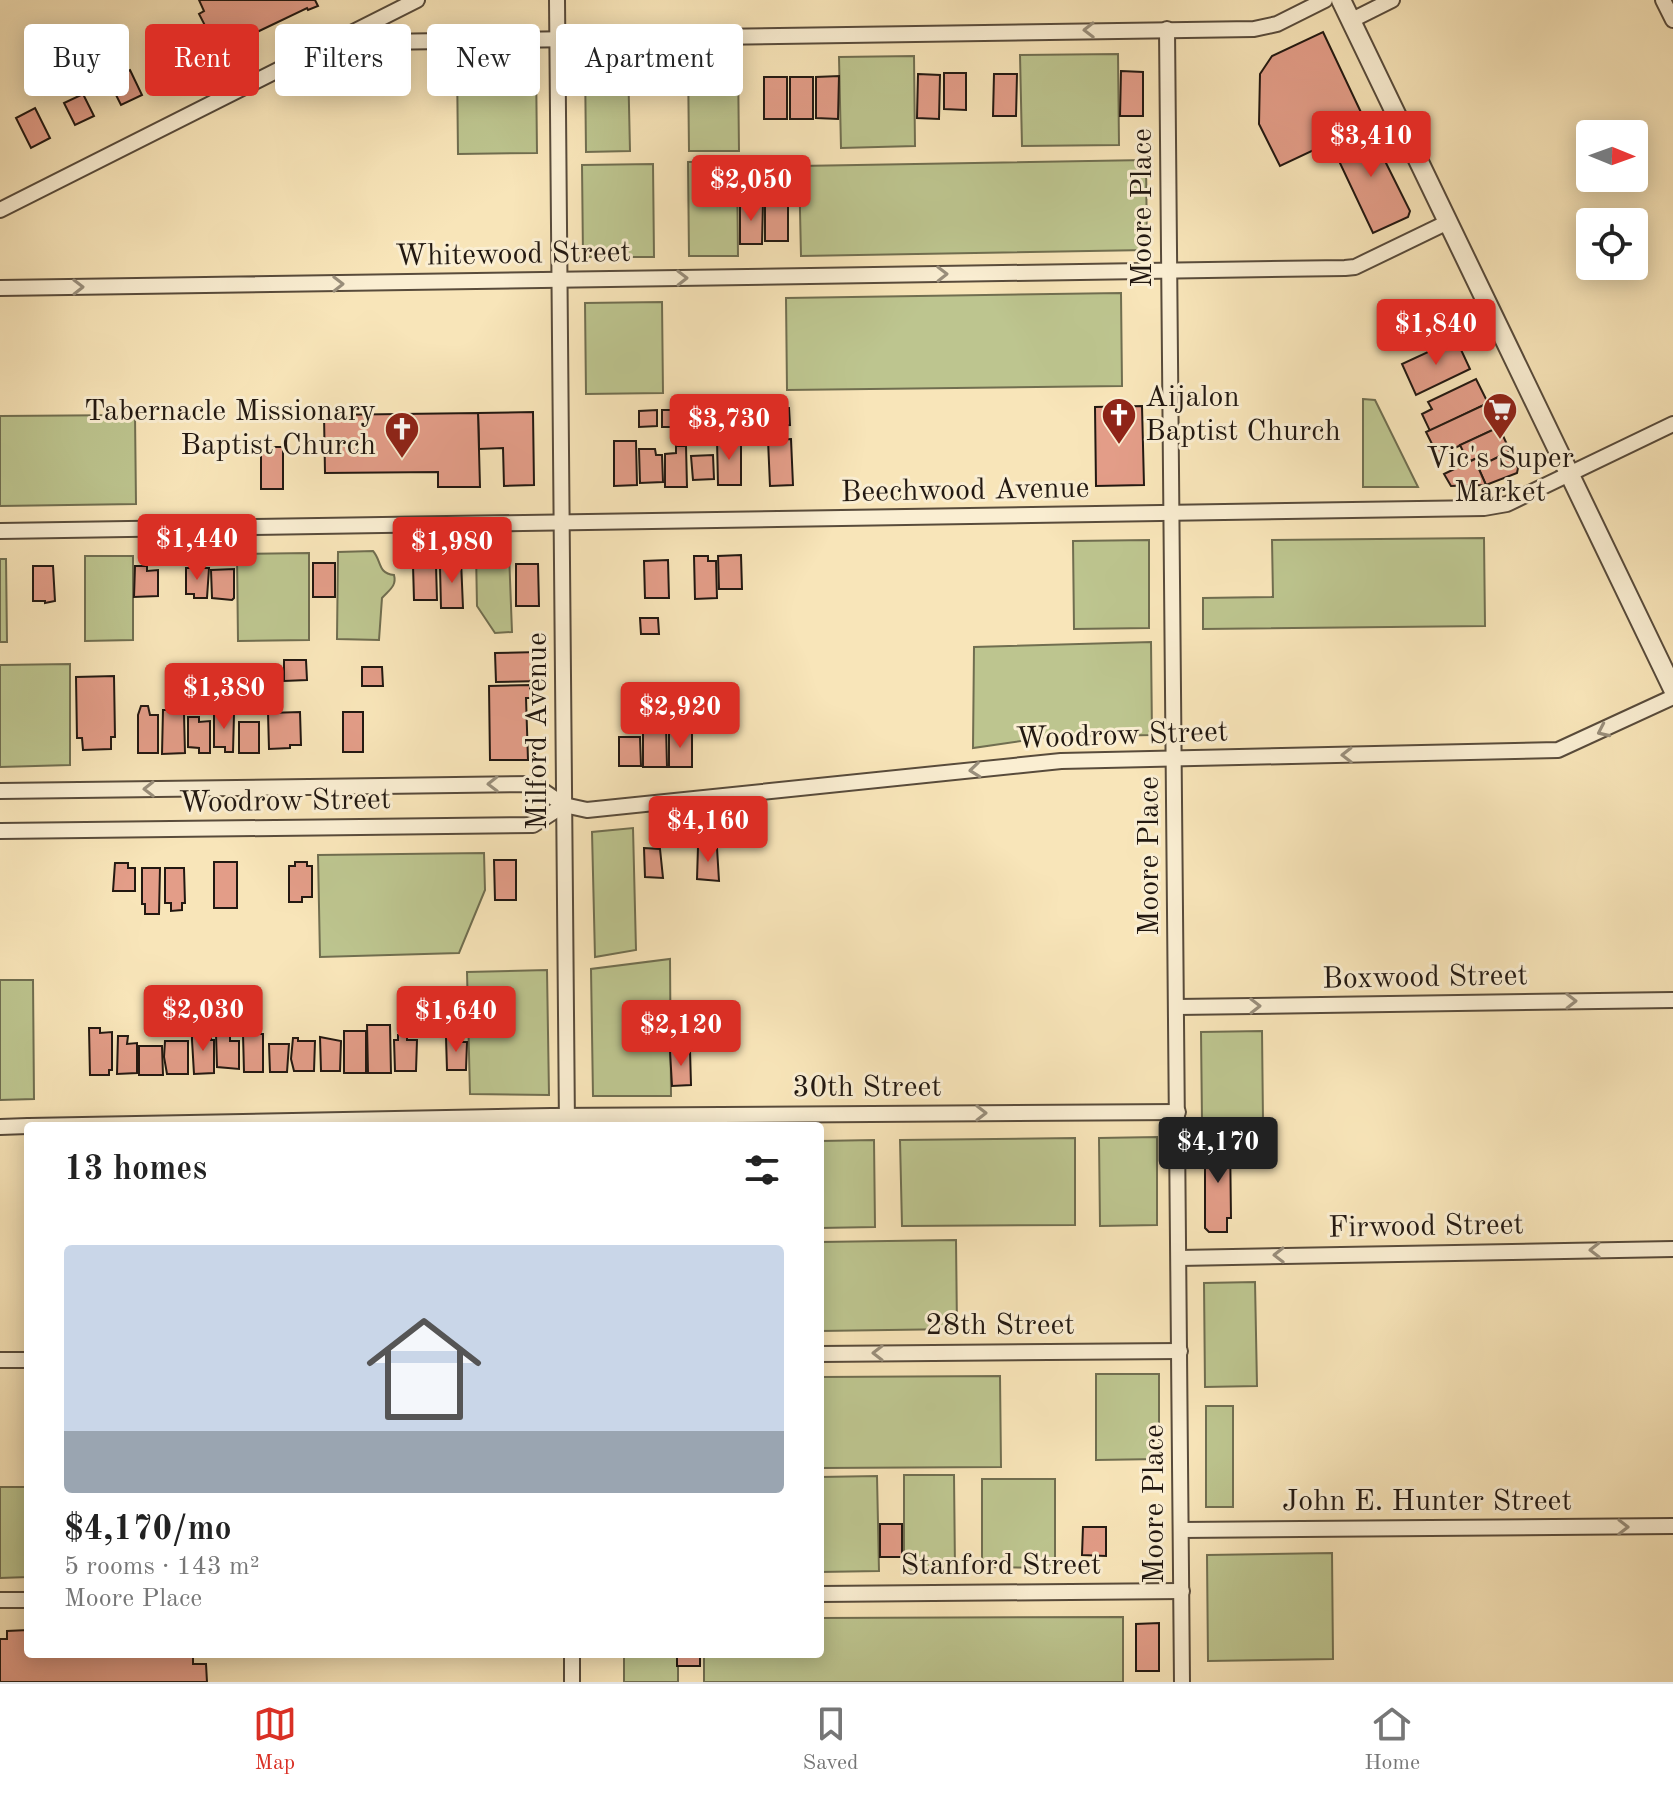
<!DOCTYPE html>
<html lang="en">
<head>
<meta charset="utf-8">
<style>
	body { margin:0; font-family:"Old Standard TT",serif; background:#f6f6f6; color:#222; height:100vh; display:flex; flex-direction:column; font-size:30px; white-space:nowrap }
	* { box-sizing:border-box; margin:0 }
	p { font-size:26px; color:#767676 }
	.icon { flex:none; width:44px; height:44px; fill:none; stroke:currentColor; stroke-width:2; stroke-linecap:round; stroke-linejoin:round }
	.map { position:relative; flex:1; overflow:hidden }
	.panel { position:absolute; left:24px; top:1122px; width:800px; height:536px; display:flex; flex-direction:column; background:#fff; border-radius:8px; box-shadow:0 4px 20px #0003 }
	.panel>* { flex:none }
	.guide { position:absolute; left:24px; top:24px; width:800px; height:72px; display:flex; gap:16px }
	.needle { width:52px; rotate:91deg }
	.tools { position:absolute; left:1576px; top:120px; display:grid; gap:16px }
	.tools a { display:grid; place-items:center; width:72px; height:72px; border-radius:8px; background:#fff; box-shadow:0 4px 20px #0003; font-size:40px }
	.price { position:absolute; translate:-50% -68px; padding:0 18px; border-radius:8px; background:#d93025; color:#fff; font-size:26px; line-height:52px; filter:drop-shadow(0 2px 4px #0008) }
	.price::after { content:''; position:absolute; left:50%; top:48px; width:24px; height:18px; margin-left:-12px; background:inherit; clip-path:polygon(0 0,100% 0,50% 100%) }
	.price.on { background:#222; color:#fff }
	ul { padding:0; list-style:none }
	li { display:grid; align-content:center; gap:16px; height:424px; padding:0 40px }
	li+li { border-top:2px solid #e0e0e0 }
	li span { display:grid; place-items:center; height:248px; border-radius:8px; color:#555 }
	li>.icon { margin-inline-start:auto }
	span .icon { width:144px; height:144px; fill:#fffc; stroke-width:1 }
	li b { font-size:34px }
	h2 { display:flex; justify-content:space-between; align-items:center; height:96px; padding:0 40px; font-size:34px }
	.chip { padding:0 28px; border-radius:8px; background:#fff; box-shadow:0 4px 20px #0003; font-size:28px; line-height:72px }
	.chip.on { background:#d93025; color:#fff }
	.dock { display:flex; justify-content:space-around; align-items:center; height:112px; border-top:2px solid #e0e0e0; background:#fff; font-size:22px; color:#767676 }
	.dock a { display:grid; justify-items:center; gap:4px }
	.dock .on { color:#d93025 }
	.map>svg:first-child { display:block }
	.green { fill:#bdc58f; stroke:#706e50; stroke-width:2 }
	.building { fill:#e39d88; stroke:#221811; stroke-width:2 }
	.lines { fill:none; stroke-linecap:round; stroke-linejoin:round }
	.minor-casing { stroke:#584b3b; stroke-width:18 }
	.tertiary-casing { stroke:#584b3b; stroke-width:22 }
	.minor { stroke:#faeed2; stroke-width:14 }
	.tertiary { stroke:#faeed2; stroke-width:18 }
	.oneway { stroke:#998e7b }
	.labels { text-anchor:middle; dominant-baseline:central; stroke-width:6; stroke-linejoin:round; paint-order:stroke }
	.street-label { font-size:30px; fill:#221811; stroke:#faeed2 }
	.poi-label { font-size:30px; fill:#221811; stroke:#faeed2; text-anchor:start }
</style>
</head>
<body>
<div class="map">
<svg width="1673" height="1682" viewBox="0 0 1673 1682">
	<rect width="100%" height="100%" fill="#f8e5b9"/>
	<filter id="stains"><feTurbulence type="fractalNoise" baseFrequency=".0025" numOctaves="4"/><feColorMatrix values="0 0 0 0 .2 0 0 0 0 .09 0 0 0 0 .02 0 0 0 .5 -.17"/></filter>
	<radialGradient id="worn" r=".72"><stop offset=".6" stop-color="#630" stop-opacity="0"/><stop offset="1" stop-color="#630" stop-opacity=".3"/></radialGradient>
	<g class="green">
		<polygon points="1118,54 1119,145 1022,146 1020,55"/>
		<polygon points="914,56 915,146 841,148 839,57"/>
		<polygon points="738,60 739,151 689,151 688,61"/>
		<polygon points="536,61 537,153 458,154 457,62"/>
		<polygon points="628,61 630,151 586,152 585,62"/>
		<polygon points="1146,160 1147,250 801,256 799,166"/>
		<polygon points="737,161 738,256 689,256 688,162"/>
		<polygon points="653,164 654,257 583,257 582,165"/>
		<polygon points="1121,293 1122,386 787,390 786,298"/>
		<polygon points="662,302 663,393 586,394 585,303"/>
		<polygon points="1363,399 1375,400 1418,487 1363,487"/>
		<polygon points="135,415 136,504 0,506 0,416"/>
		<polygon points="1484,538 1485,626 1203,629 1203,598 1273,597 1272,540"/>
		<polygon points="1149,540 1149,628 1074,629 1073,541"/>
		<path d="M373,551C382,561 377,573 394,575C397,586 389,590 382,598L379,640L337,639L338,552Z"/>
		<polygon points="476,552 509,553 512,632 495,633 477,606"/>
		<polygon points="309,553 309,640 238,641 237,554"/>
		<polygon points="133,556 133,640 85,641 85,556"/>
		<polygon points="0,559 6,559 7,642 0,642"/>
		<polygon points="1151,642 1152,735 1048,737 973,748 974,647"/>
		<polygon points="70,664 70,765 0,767 0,665"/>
		<polygon points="633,828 636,950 595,957 592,832"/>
		<polygon points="484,853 485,890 459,953 320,957 318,855"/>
		<polygon points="670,959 671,1096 593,1096 591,969"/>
		<polygon points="547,970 549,1095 470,1094 467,972"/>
		<polygon points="0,980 33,980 34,1099 0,1100"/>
		<polygon points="1262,1031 1263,1121 1202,1121 1201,1032"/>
		<polygon points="1157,1137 1157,1225 1100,1226 1099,1138"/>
		<polygon points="1075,1138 1075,1225 902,1226 900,1140"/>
		<polygon points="874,1140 875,1227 820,1228 820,1141"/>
		<polygon points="956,1240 957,1329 820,1331 820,1242"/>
		<polygon points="1255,1282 1257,1386 1205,1387 1204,1283"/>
		<polygon points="1096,1374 1159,1374 1159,1459 1096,1460"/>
		<polygon points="1000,1376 1001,1467 820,1468 820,1377"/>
		<rect x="1206" y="1406" width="27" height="101"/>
		<polygon points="904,1475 954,1475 955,1570 904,1571"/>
		<polygon points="877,1476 879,1571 820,1572 820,1477"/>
		<polygon points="982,1479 1055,1479 1055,1568 982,1567"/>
		<polygon points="0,1487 28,1487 28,1577 0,1578"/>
		<polygon points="1332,1553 1333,1659 1208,1661 1207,1555"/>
		<polygon points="1123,1617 1123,1682 704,1682 704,1654 820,1654 820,1618"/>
		<rect x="624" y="1654" width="54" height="28"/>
	</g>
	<g class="building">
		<polygon points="199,0 315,0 318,6 308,10 307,8 255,33 257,37 245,44 241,35 216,47 199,14 204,11"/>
		<polygon points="1323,32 1367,125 1280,166 1259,124 1260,74 1272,56"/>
		<polygon points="130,70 142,95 121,105 109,81"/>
		<polygon points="1121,71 1143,72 1143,116 1120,116"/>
		<polygon points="944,73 966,73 966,110 944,109"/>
		<polygon points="918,74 940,75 939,119 917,118"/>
		<polygon points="994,74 1017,74 1016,116 993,116"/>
		<polygon points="839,76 838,119 816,118 816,77"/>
		<rect x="764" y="77" width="23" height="42"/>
		<rect x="790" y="77" width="23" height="42"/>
		<polygon points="83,94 94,116 75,125 64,103"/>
		<polygon points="35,108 50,138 31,148 16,118"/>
		<polygon points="1367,125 1410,211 1408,217 1373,233 1330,142"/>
		<rect x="765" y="199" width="23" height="42"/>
		<polygon points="740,202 763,202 762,244 740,244"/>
		<polygon points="1456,339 1470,369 1416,395 1402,364"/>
		<polygon points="1476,379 1488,403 1430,431 1422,414 1432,409 1428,402"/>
		<polygon points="1488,403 1499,427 1438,456 1426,432"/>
		<polygon points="1142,406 1144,485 1096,486 1095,407"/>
		<polygon points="789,408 790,425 770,426 770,409"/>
		<polygon points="657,410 657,426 639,427 639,411"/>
		<polygon points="662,410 679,410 680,427 662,427"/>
		<polygon points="533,412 534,485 504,486 503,448 479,449 478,413"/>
		<polygon points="478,413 480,487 438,487 438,472 325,473 324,415"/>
		<polygon points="1499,427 1510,451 1483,465 1479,457 1468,462 1460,445"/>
		<polygon points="717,439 741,439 741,485 718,485"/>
		<polygon points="791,439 793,485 770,486 768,440"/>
		<polygon points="614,441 636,441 637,485 614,486"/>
		<polygon points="676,446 686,446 687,487 665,487 665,454 676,453"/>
		<rect x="261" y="447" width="22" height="42"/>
		<polygon points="639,449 655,449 656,455 662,455 663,482 640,483"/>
		<polygon points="1510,451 1518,468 1517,473 1486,485 1478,467"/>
		<polygon points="713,455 714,479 693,480 691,456"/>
		<polygon points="1479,457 1483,465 1478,467 1486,485 1451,486 1444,474"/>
		<polygon points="741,555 742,589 719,589 718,556"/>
		<polygon points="694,556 708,556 708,561 716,561 717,598 695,599"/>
		<polygon points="461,560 463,608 441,608 440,567 448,566 448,561"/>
		<polygon points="668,560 669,598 645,598 644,561"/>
		<rect x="313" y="563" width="22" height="34"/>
		<polygon points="516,564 538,564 539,606 516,606"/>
		<polygon points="413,565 436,565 437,600 414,600"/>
		<polygon points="33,566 53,566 55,601 45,603 45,601 33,601"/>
		<polygon points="135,566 147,566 147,571 158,570 158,596 134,597"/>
		<polygon points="186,568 209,568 207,598 194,598 194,594 186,594"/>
		<polygon points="234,569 234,598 232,600 212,598 211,570"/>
		<polygon points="640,618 658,618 659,634 641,634"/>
		<polygon points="539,652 540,681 496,682 495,653"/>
		<polygon points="284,660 306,660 307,680 284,681"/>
		<polygon points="362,667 382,667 383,686 362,686"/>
		<polygon points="114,676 115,737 111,737 111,749 83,750 82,738 77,738 76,677"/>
		<polygon points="530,685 530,698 526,698 528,760 490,760 489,686"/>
		<polygon points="141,706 148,706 150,715 158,715 158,753 138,753 138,715"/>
		<polygon points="219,709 227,709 227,714 234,714 233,752 225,752 225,747 214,747 214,714 220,715"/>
		<polygon points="163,710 175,710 175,714 184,714 185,753 162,754"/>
		<polygon points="300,712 301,745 290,745 290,748 269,749 268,713"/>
		<rect x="343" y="712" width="20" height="40"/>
		<polygon points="188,717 199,717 199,722 210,721 210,753 199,753 199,748 188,747"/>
		<rect x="239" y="722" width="20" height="31"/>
		<polygon points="666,724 667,767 643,767 643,725"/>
		<rect x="669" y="733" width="23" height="34"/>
		<polygon points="619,737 640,737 641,766 619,766"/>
		<polygon points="698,847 717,848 719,881 697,879"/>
		<polygon points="644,848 660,849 663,878 645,877"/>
		<polygon points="494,860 516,860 516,900 495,900"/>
		<rect x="214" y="862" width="23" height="46"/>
		<polygon points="295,862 307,862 307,866 312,866 312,897 302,897 302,902 289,902 289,866 295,866"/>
		<polygon points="115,863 128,863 128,868 135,868 135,891 113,891"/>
		<polygon points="142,868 160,868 159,914 145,914 145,904 142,904"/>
		<polygon points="165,868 184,868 185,903 182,903 182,910 171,911 171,903 165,903"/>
		<polygon points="367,1025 390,1025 391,1073 368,1073"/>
		<polygon points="89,1028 100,1028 100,1033 112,1032 112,1070 109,1070 109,1075 90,1075"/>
		<polygon points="200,1029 211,1029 211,1040 214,1040 214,1073 194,1074 192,1040 192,1036 200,1035"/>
		<rect x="344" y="1031" width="22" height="42"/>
		<polygon points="216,1034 230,1034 230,1041 239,1041 239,1069 217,1067"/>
		<polygon points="243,1034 263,1034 263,1072 244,1072"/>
		<polygon points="398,1035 407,1035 407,1040 417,1040 416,1071 395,1071 394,1040 398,1040"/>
		<polygon points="118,1036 128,1036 127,1044 137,1043 137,1073 117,1074"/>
		<polygon points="320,1037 341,1041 340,1071 321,1071"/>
		<polygon points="446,1037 456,1037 456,1042 467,1042 466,1070 447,1070"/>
		<polygon points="293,1038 298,1038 298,1041 315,1041 314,1071 294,1071 291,1059"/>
		<polygon points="165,1041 188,1041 188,1074 167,1074 164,1057"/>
		<polygon points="269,1044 289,1044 287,1072 270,1072"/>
		<polygon points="139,1046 162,1046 163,1075 139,1075"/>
		<polygon points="690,1050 691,1085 672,1086 670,1051"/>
		<polygon points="1205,1139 1230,1139 1231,1218 1227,1218 1227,1232 1209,1232 1205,1228"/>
		<rect x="880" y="1524" width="22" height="33"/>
		<polygon points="1083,1527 1106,1527 1106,1556 1082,1555"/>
		<polygon points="1159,1623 1159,1671 1136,1671 1136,1624"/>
		<polygon points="28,1630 28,1654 193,1654 193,1664 206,1664 207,1682 0,1682 0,1639 7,1639 7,1631"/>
		<rect x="677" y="1654" width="23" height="12"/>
	</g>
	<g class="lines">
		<defs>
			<g id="minor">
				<polyline points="557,0 567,1126"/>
				<polyline points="1663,0 1673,20"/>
				<polyline points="1350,21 1392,0"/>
				<polyline points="1167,29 1182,1682"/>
				<polyline points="334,40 380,42 1254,29 1277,24 1325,0"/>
				<polyline points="0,210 417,0"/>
				<polyline points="0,288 1345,268 1355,267 1448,222"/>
				<polyline points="0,531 1484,508 1507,504 1673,424"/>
				<polyline points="0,791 533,784 564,805 587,810 1061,761 1558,750 1673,697"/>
				<polyline points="0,831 533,825 564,805"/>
				<polyline points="1177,1007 1673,1000"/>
				<polyline points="29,1126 551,1116 1178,1112"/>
				<polyline points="0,1127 28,1126"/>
				<polyline points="1179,1258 1673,1249"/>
				<polyline points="820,1354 1180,1351"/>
				<polyline points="0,1360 28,1360"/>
				<polyline points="1181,1530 1673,1526"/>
				<polyline points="820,1594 1182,1591"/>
				<polyline points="0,1600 28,1600"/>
				<polyline points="572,1654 572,1682"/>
			</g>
			<polyline id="tertiary" points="1341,0 1673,689"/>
		</defs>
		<use href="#minor" class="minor-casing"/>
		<use href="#tertiary" class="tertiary-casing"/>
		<use href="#minor" class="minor"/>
		<use href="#tertiary" class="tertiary"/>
	</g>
	<defs><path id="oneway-chevron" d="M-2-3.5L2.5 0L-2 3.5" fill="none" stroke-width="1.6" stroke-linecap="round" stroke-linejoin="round" transform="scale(2)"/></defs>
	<g class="oneway">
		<use href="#oneway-chevron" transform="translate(1089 30) rotate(179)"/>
		<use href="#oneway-chevron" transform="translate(942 274) rotate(-1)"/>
		<use href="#oneway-chevron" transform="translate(682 278) rotate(-1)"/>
		<use href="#oneway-chevron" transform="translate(338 284) rotate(-1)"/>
		<use href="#oneway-chevron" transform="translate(78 287) rotate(-1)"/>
		<use href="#oneway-chevron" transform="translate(1603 731) rotate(155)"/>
		<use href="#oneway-chevron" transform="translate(1347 755) rotate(179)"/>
		<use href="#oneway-chevron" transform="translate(975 770) rotate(174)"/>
		<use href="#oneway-chevron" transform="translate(493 784) rotate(179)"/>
		<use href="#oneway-chevron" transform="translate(149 789) rotate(179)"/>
		<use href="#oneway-chevron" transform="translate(1571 1001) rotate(-1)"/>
		<use href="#oneway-chevron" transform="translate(1255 1006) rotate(-1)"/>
		<use href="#oneway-chevron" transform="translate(981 1113)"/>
		<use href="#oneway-chevron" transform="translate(1595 1250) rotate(179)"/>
		<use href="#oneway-chevron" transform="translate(1279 1255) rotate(179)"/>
		<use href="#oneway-chevron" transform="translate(878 1353) rotate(180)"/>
		<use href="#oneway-chevron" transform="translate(1623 1527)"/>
	</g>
	<defs>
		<symbol id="supermarket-pin" viewBox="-11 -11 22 30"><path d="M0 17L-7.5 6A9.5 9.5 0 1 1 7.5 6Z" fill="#8f2418" stroke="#faeed2"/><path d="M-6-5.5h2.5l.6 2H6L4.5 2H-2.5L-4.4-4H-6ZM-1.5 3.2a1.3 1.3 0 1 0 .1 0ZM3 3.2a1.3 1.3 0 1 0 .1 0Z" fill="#fff"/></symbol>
		<symbol id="church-pin" viewBox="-11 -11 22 30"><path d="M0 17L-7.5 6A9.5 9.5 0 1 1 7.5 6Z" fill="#8f2418" stroke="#faeed2"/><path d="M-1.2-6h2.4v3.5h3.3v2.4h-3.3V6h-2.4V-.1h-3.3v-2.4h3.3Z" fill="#fff"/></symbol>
	</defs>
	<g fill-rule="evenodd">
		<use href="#supermarket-pin" x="1480" y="390" width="40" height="54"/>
		<use href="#church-pin" x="1099" y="395" width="40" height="54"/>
		<use href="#church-pin" x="382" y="409" width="40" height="54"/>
	</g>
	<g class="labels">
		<g class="street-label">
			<text transform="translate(1143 208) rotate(-90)">Moore Place</text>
			<text transform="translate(513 255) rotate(-1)">Whitewood Street</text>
			<text transform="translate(965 491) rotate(-1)">Beechwood Avenue</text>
			<text transform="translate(538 731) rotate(-90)">Milford Avenue</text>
			<text transform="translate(1122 736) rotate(-2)">Woodrow Street</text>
			<text transform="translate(285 802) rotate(-1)">Woodrow Street</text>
			<text transform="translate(1150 856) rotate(-90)">Moore Place</text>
			<text transform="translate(1425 978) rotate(-1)">Boxwood Street</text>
			<text x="867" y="1088">30th Street</text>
			<text transform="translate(1426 1227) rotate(-1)">Firwood Street</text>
			<text x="1000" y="1326">28th Street</text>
			<text x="1427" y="1502">John E. Hunter Street</text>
			<text transform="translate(1155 1504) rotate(-90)">Moore Place</text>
			<text x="1001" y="1566">Stanford Street</text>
		</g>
		<g class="poi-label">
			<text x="1145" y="398">Aijalon<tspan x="1145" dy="34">Baptist Church</tspan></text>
			<text x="376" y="412" text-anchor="end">Tabernacle Missionary<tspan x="376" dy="34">Baptist Church</tspan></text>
			<text x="1500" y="459" text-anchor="middle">Vic's Super<tspan x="1500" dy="34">Market</tspan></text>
		</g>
	</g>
	<rect width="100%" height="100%" filter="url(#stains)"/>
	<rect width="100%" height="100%" fill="url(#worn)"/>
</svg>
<div class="tools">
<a><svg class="needle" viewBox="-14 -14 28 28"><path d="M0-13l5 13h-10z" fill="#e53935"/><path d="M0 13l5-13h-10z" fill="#767676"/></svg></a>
<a><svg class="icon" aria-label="locate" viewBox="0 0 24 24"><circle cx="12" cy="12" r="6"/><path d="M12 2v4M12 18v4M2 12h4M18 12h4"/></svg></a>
</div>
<b class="price" style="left:1371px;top:179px">$3,410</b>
<b class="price" style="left:751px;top:223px">$2,050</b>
<b class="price" style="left:1436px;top:367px">$1,840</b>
<b class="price" style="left:729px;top:462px">$3,730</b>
<b class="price" style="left:197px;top:582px">$1,440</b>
<b class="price" style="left:452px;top:585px">$1,980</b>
<b class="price" style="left:224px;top:731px">$1,380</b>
<b class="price" style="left:680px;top:750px">$2,920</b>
<b class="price" style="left:708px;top:864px">$4,160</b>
<b class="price" style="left:203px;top:1053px">$2,030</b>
<b class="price" style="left:456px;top:1054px">$1,640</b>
<b class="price" style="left:681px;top:1068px">$2,120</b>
<b class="price on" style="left:1218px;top:1185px">$4,170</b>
<div class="guide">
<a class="chip">Buy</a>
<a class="chip on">Rent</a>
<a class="chip">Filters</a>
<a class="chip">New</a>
<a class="chip">Apartment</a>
</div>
<section class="panel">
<h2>13 homes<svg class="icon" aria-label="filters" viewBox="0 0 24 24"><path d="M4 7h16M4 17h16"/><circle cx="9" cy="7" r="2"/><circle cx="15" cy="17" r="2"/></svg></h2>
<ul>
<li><span style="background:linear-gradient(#c9d6e8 75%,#9aa5b1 0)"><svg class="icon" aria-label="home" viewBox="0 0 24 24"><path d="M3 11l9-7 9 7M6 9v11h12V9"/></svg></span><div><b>$4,170/mo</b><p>5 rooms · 143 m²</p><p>Moore Place</p></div></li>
</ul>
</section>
</div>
<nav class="dock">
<a class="on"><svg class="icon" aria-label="map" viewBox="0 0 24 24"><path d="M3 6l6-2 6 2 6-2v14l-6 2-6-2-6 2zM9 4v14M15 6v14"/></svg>Map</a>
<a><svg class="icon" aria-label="saved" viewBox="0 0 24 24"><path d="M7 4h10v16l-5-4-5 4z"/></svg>Saved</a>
<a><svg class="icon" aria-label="home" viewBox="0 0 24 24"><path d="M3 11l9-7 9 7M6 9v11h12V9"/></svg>Home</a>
</nav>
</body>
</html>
